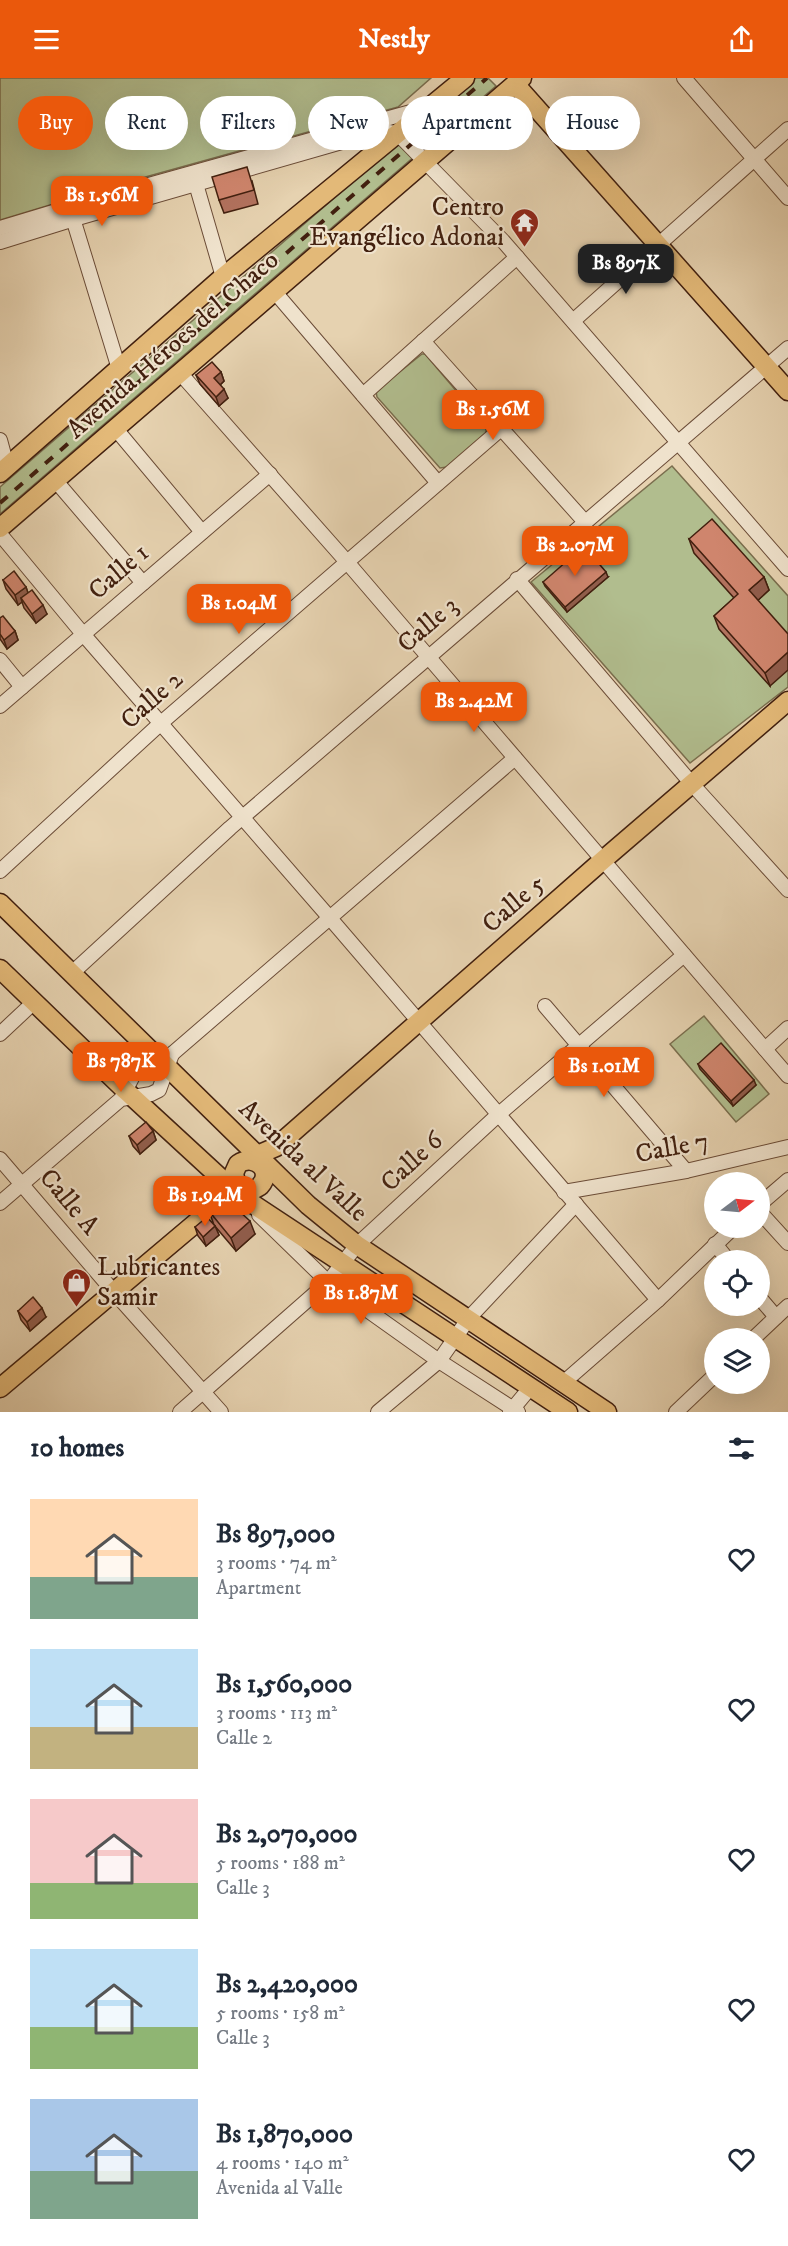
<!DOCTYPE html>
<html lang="en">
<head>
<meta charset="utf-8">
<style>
	body { margin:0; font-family:"IM FELL DW Pica",serif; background:#f2f2f3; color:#1f2937; height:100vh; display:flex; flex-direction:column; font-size:22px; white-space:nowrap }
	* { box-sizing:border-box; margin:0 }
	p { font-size:20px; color:#747a83 }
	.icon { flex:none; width:33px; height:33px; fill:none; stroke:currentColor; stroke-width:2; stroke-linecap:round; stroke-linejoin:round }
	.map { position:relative; height:1334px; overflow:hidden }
	.side { display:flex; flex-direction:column; background:#fff; flex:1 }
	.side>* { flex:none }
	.guide { position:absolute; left:18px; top:18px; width:753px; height:54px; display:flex; gap:12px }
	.needle { width:39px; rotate:74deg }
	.controls { position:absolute; left:704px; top:1094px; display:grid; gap:12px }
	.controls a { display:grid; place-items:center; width:66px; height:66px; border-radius:50%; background:#fff; box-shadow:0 6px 24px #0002; font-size:30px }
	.price { position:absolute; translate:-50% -51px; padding:0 14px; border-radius:12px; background:#ea580c; color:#fff; font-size:20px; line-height:39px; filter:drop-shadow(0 2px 3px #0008) }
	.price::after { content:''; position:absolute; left:50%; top:36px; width:18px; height:14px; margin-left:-9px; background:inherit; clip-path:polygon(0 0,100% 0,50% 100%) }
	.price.on { background:#222; color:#fff }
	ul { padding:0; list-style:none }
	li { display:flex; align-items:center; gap:18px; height:150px; padding:0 30px }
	li span { display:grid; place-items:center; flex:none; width:168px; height:120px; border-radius:0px; color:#555 }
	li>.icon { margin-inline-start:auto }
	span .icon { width:72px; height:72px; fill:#fffc; stroke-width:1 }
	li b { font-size:26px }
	h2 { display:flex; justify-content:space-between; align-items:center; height:72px; padding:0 30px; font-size:26px }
	.chip { padding:0 21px; border-radius:27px; background:#fff; box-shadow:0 6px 24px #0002; font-size:21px; line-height:54px }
	.chip.on { background:#ea580c; color:#fff }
	header { display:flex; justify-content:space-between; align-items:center; height:78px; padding:0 30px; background:#ea580c; color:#fff; font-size:27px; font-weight:700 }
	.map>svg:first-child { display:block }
	.green { fill:#b1bd8e; stroke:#7a6e4e; stroke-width:1.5 }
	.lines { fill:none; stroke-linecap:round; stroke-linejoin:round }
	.minor-casing { stroke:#6b4c37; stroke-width:16 }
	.major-casing { stroke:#42200f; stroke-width:21 }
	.minor { stroke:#efe2cc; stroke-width:14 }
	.major { stroke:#e3b978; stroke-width:18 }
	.rail { stroke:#42200f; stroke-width:4; stroke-dasharray:10 10; stroke-linecap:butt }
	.wall { fill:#b2725e; stroke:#42200f; stroke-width:1.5 }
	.shaded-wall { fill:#915d4c; stroke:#42200f; stroke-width:1.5 }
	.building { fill:#cf856d; stroke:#42200f; stroke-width:1.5 }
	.labels { text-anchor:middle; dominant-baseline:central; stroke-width:4.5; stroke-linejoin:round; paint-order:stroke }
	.poi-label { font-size:26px; fill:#42200f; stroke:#efe2cc; text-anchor:end }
	.street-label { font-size:26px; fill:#42200f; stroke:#efe2cc }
</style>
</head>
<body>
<header><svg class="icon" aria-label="menu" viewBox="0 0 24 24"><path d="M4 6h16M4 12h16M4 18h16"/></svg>Nestly<svg class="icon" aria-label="share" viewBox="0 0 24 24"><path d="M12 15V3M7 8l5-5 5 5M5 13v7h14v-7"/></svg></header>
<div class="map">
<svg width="788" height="1334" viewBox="0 0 788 1334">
	<rect width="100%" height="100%" fill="#e6d2b0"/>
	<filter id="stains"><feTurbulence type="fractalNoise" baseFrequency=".00333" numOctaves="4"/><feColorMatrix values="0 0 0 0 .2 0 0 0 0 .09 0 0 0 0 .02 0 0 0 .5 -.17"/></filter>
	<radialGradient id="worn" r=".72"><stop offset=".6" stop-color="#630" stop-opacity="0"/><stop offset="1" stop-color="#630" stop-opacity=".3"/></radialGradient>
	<g class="green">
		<polygon points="0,0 431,0 398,29 113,108 0,142"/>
		<polygon points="473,0 488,0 496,8 0,436 0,409"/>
		<polygon points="422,276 425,276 486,348 486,355 447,389 440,390 377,319 376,313"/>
		<polygon points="672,388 788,518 788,609 690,685 531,504"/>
		<polygon points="704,938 769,1016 736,1044 670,966"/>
	</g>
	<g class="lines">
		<defs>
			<g id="minor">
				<polyline points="684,0 788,120"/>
				<polyline points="196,106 223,199"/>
				<polyline points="71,134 119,291"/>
				<polyline points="0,150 70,129 425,30"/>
				<polyline points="0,164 74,141 380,53 397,55 503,163 788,491"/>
				<polyline points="274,213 438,405"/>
				<polyline points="573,243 788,51"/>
				<polyline points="423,263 585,444"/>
				<polyline points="180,295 347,484 788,998"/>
				<polyline points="363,317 517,179"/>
				<polyline points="115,350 202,454"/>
				<polyline points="0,362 7,388"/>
				<polyline points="55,402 143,505"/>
				<polyline points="0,456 83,556 329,839 658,1222"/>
				<polyline points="517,501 692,706 788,812"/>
				<polyline points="0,582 22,609"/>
				<polyline points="0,628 270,396"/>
				<polyline points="0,793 161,645 502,350"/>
				<polyline points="71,896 230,750 788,270"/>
				<polyline points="545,928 686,1093"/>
				<polyline points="0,956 33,925"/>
				<polyline points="765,971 788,950"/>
				<polyline points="172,976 515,680"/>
				<polyline points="0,1081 114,1214 221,1334"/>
				<polyline points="564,1114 686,1093 788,1069"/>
				<polyline points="0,1125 121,1021 137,990 172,976 159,1012 151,1016 121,1021"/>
				<polyline points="759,1127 788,1102"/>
				<polyline points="759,1133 788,1165"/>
				<polyline points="259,1137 328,1204 439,1283 518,1334"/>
				<polyline points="715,1166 728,1182"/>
				<polyline points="759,1219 776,1239"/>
				<polyline points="754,1260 788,1228"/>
				<polyline points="563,1305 658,1222 734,1149"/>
				<polyline points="180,1334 328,1204 357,1167 499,1036 684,877"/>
				<polyline points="378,1334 439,1283 469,1240 576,1126"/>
				<polyline points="510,1334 530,1310"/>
				<polyline points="676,1334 714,1298"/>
			</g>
			<g id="major">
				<polyline points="515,6 788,313"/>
				<polyline points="0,395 223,199 465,0"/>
				<polyline points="0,450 522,0"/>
				<polyline points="0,825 308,1127 357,1167 607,1334"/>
				<polyline points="0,891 125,1012 239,1117 568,1334"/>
				<polyline points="248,1081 276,1069 603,782 788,623"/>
				<path d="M0,1310L217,1127C226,1123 255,1113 260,1108C274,1093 255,1075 238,1086L234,1095L236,1105L247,1113"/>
			</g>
		</defs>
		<use href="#minor" class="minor-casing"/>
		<use href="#major" class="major-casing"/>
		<use href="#minor" class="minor"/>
		<use href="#major" class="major"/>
		<polyline class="rail" points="0,425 487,0"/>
	</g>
	<g class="wall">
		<polygon points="252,103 258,126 224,135 219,122"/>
		<polygon points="221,294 224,303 220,307 228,320 219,328 200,306 196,297"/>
		<polygon points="689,461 764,499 769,512 758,522 770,608 719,551 714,538 734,520 694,475"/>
		<polygon points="608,499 567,534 545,508 543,504"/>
		<polygon points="3,502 26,509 28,515 47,536 36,545 24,530 22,524 18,527 6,511"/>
		<polygon points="0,540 15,553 18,562 7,571 0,561"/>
		<polygon points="698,986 756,1007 733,1028 700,991"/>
		<polygon points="153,1053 156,1062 140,1076 133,1068 129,1058"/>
		<polygon points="209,1133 255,1156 236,1173 214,1147"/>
		<polygon points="215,1148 219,1157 206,1168 198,1158 195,1149"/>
		<polygon points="18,1233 46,1239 30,1253 21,1242"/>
	</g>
	<g class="shaded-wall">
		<polygon points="221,294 224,303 218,309 214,300"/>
		<polygon points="224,311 228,320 219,328 216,319"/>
		<polygon points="606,494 608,499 567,534 565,529"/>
		<polygon points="764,499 769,512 754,526 749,512"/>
		<polygon points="26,509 29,518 21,520 22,524 18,527 15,517"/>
		<polygon points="43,527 47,536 36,545 32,536"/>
		<polygon points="15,553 18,562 7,571 4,562"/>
		<polygon points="788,574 788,592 770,608 765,595"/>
		<polygon points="754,1002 756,1007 733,1028 731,1023"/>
		<polygon points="153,1053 156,1062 140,1076 137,1067"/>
		<polygon points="250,1143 255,1156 236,1173 231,1160"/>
		<polygon points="215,1148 219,1157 206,1168 203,1159"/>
		<polygon points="42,1230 46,1239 30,1253 27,1244"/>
	</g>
	<g class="building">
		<polygon points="247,89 254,112 219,122 212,99"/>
		<polygon points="212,284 221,294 214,300 224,311 216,319 196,297"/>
		<polygon points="712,441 764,499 749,512 788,556 788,574 765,595 714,538 738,516 689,461"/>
		<polygon points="584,468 606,494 565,529 543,504"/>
		<polygon points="14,493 26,509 15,517 3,502"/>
		<polygon points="32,512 43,527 32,536 21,520"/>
		<polygon points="3,538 15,553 4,562 0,556 0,540"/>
		<polygon points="721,965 754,1002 731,1023 698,986"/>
		<polygon points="146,1044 153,1053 137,1067 129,1058"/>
		<polygon points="221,1123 228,1123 250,1143 231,1160 209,1133"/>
		<polygon points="207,1139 215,1148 203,1159 195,1149"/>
		<polygon points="33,1219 42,1230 27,1244 18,1233"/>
	</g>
	<defs>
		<symbol id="temple-pin" viewBox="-11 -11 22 30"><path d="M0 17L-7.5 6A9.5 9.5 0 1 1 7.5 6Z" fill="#8f2418" stroke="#efe2cc"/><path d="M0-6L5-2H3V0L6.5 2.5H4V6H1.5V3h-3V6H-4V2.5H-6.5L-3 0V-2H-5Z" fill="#fff"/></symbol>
		<symbol id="shop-pin" viewBox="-11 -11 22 30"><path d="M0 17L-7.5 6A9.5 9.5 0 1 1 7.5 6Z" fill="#8f2418" stroke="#efe2cc"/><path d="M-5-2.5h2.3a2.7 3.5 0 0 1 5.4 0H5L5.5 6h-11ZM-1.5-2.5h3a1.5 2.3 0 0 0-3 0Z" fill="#fff"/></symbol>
	</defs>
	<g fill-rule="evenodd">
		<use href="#temple-pin" x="508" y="128" width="33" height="45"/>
		<use href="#shop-pin" x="60" y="1188" width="33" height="45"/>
	</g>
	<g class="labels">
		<g class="poi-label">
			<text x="504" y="129">Centro<tspan x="504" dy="30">Evangélico Adonai</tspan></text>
			<text x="97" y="1189" text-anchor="start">Lubricantes<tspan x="97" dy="30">Samir</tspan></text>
		</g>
		<g class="street-label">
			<text transform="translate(173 267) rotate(-41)">Avenida Héroes del Chaco</text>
			<text transform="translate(119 494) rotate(-41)">Calle 1</text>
			<text transform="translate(428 547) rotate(-41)">Calle 3</text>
			<text transform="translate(152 622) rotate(-42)">Calle 2</text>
			<text transform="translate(514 826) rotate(-41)">Calle 5</text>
			<text transform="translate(672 1070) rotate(-11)">Calle 7</text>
			<text transform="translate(303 1083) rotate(43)">Avenida al Valle</text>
			<text transform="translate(412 1084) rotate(-43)">Calle 6</text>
			<text transform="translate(69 1124) rotate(50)">Calle A</text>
		</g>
	</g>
	<rect width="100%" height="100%" filter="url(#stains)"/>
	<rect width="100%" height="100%" fill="url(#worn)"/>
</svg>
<div class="controls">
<a><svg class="needle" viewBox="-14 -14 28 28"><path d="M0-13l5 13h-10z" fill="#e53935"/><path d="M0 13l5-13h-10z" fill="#747a83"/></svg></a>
<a><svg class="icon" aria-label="locate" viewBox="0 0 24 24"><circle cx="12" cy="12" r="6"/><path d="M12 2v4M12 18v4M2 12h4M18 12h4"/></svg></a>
<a><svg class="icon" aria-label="layers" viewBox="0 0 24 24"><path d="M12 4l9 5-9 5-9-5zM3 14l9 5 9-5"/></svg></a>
</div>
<b class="price" style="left:102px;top:149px">Bs 1.56M</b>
<b class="price on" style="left:626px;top:217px">Bs 897K</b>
<b class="price" style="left:493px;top:363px">Bs 1.56M</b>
<b class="price" style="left:575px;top:499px">Bs 2.07M</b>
<b class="price" style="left:239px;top:557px">Bs 1.04M</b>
<b class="price" style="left:474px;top:655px">Bs 2.42M</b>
<b class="price" style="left:121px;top:1015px">Bs 787K</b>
<b class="price" style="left:604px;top:1020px">Bs 1.01M</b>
<b class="price" style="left:205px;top:1149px">Bs 1.94M</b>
<b class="price" style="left:361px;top:1247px">Bs 1.87M</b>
<div class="guide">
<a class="chip on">Buy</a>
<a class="chip">Rent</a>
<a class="chip">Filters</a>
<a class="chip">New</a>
<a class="chip">Apartment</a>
<a class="chip">House</a>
</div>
</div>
<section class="side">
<h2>10 homes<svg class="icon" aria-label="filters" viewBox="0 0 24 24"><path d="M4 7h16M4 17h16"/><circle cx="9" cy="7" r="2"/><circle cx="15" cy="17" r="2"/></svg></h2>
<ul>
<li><span style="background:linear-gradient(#ffd9b3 65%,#7fa58c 0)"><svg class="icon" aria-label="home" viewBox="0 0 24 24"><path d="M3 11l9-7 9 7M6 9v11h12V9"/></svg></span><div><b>Bs 897,000</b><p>3 rooms · 74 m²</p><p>Apartment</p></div><svg class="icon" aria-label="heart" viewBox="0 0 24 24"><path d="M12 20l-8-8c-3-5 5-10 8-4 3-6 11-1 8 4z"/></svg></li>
<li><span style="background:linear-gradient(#bfe0f5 65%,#c2b280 0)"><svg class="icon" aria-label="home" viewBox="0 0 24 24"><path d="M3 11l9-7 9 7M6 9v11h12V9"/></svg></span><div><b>Bs 1,560,000</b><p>3 rooms · 113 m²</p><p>Calle 2</p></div><svg class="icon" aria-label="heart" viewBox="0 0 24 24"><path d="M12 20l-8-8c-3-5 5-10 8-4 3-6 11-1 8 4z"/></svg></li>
<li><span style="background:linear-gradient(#f6c9c9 70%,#8fb573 0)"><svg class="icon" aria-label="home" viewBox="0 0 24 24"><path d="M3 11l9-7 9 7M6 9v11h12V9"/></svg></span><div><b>Bs 2,070,000</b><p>5 rooms · 188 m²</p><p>Calle 3</p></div><svg class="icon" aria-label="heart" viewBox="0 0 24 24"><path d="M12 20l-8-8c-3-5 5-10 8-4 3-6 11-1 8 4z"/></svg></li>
<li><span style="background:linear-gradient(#bfe0f5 65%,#8fb573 0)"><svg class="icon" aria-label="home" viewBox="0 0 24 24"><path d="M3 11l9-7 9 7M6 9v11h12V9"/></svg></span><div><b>Bs 2,420,000</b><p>5 rooms · 158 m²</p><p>Calle 3</p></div><svg class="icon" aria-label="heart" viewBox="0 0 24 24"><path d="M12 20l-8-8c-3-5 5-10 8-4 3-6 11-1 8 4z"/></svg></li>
<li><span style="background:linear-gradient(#a9c7e8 60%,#7fa58c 0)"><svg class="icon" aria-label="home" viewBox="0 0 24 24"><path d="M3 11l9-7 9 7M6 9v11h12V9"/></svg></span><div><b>Bs 1,870,000</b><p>4 rooms · 140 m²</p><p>Avenida al Valle</p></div><svg class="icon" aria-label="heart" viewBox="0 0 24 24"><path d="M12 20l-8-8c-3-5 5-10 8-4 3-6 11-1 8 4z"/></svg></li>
</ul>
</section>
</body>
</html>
